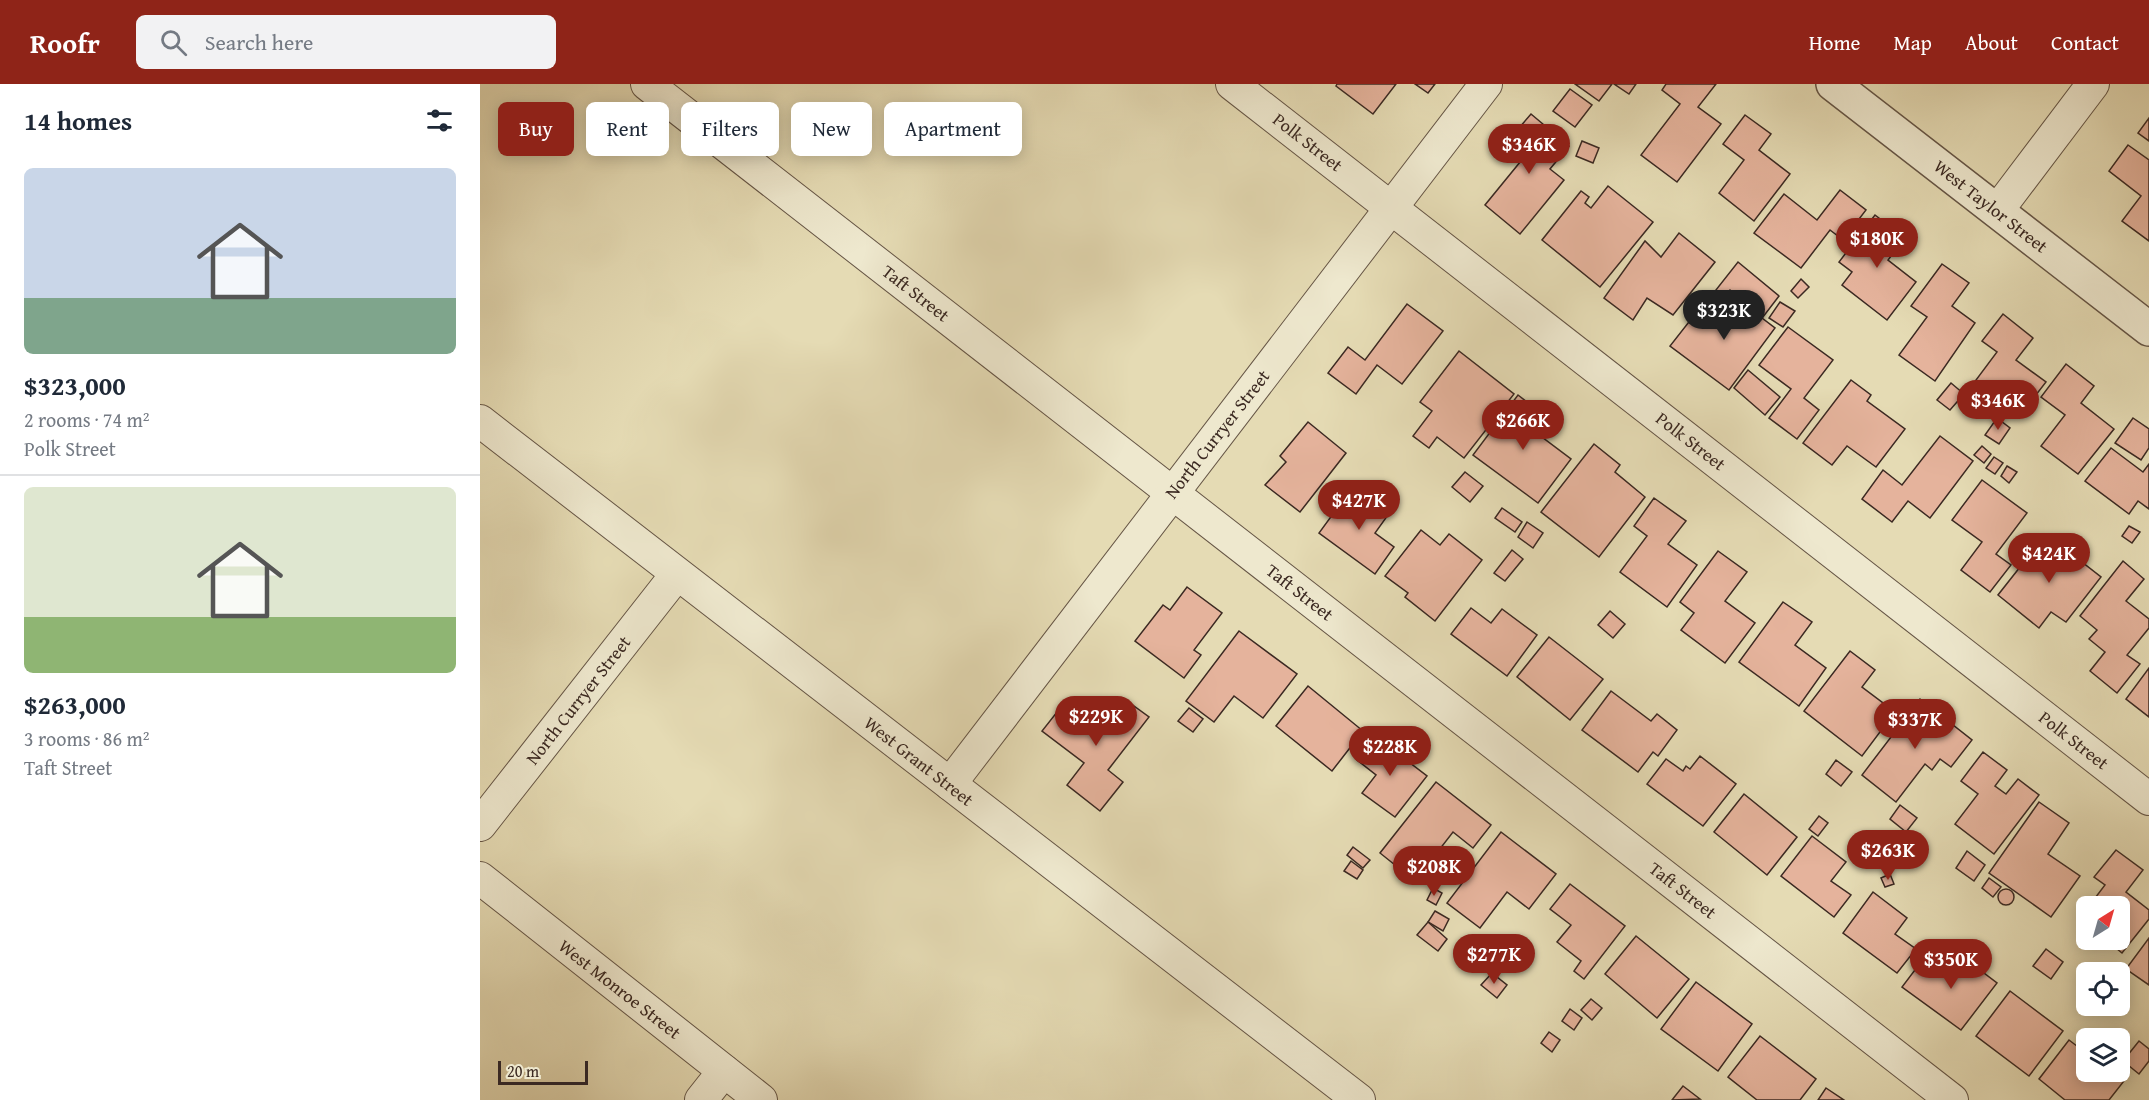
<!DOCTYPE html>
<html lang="en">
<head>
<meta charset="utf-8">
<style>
	body { margin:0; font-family:"Gentium Book Plus",serif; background:#f2f2f3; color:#1f2937; height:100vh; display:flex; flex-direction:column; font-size:22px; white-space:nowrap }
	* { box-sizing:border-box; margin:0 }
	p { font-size:20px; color:#747a83 }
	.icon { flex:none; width:33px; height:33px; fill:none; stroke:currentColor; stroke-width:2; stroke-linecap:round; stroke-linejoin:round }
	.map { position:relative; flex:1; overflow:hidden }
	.panel { display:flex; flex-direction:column; background:#fff; width:480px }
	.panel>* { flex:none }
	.top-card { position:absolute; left:18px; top:18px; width:570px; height:54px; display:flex; gap:12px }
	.needle { width:39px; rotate:37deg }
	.fabs { position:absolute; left:1596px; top:812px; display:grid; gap:12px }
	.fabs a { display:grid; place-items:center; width:54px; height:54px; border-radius:9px; background:#fff; box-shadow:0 3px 15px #0003; font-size:30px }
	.scale { position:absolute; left:18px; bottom:15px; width:90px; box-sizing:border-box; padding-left:6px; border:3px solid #3b2922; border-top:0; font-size:16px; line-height:21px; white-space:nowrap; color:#3b2922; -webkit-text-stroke:4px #eee8ce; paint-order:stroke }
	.price { position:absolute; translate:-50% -51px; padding:0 14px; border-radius:21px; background:#8f2418; color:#fff; font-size:20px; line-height:39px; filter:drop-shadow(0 2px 3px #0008) }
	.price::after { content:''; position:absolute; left:50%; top:36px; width:18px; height:14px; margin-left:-9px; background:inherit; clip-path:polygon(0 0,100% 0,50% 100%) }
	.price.selected { background:#222; color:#fff }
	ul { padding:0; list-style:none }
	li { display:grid; align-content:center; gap:12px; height:318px; padding:0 24px }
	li+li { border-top:2px solid #e0e1e3 }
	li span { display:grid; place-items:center; height:186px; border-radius:9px; color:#555 }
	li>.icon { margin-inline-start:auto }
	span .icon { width:108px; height:108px; fill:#fffc; stroke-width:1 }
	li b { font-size:26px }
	h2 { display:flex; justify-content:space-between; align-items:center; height:72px; padding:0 24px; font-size:26px }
	.tag { padding:0 21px; border-radius:9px; background:#fff; box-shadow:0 3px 15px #0003; font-size:21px; line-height:54px }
	.tag.selected { background:#8f2418; color:#fff }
	header { display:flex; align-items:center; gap:36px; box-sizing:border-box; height:84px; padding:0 30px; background:#8f2418; color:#fff }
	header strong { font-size:28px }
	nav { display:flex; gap:33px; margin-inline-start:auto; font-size:21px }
	.search { width:420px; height:54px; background:#f2f2f3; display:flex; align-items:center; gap:15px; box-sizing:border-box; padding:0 21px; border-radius:9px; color:#747a83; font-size:22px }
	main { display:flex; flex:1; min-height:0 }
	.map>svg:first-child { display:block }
	.building { fill:#e5b39c; stroke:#3b2922; stroke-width:1.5 }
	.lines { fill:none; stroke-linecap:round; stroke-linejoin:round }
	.minor-casing { stroke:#665646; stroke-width:34 }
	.tertiary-casing { stroke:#665646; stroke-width:36 }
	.minor { stroke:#eee8ce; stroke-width:32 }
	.tertiary { stroke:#eee8ce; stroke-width:33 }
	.labels { text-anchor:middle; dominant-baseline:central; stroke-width:5; stroke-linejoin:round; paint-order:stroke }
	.street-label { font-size:18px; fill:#3b2922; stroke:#eee8ce }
</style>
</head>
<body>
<header>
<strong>Roofr</strong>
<div class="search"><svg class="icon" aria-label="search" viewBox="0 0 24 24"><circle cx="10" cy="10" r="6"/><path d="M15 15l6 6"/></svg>Search here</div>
<nav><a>Home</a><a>Map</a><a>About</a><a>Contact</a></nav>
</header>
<main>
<section class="panel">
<h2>14 homes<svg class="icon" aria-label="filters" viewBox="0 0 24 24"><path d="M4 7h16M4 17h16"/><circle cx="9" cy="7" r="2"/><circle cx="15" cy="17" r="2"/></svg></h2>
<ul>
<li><span style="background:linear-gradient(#c9d6e8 70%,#7fa58c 0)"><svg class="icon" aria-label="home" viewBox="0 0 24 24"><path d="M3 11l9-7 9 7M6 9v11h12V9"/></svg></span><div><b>$323,000</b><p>2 rooms · 74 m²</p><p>Polk Street</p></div></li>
<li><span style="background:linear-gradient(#dfe7d0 70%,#8fb573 0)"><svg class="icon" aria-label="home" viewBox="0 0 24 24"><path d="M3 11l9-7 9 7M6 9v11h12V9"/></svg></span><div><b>$263,000</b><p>3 rooms · 86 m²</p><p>Taft Street</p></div></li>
</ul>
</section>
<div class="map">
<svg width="1669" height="1016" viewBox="0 0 1669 1016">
	<rect width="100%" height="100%" fill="#e5dbb4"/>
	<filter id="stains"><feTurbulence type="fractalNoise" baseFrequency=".00333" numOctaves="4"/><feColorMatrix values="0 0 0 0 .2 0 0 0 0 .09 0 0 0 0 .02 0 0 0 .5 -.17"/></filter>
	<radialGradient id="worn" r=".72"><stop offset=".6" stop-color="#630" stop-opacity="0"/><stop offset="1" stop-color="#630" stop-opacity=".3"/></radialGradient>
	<g class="building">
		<polygon points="857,0 916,0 893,30 856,2"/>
		<polygon points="935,0 955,0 948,9"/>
		<polygon points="1095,0 1132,0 1119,17"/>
		<polygon points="1134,0 1156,0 1149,10"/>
		<polygon points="1186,0 1236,0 1218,23 1241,40 1197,98 1161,71 1200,20 1182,6"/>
		<polygon points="1090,5 1112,21 1095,43 1073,27"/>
		<polygon points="1051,30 1089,62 1070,85 1084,96 1040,150 1005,121 1045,72 1027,58"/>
		<polygon points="1265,31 1291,50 1279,66 1310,90 1274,137 1239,109 1264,76 1243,60"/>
		<polygon points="1669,34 1669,57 1658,49"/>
		<polygon points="1102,57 1119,64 1113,79 1096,72"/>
		<polygon points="1648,61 1669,76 1669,157 1642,137 1661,112 1629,87"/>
		<polygon points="1128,102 1173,138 1120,203 1062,156 1101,107 1109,113 1105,119 1111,124"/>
		<polygon points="1360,106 1386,126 1363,156 1350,146 1321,184 1274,149 1304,110 1337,136"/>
		<polygon points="1395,131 1425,154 1408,176 1436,198 1407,236 1362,201 1372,188 1359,178"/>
		<polygon points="1199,149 1235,178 1193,231 1167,214 1153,236 1124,214 1165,157 1181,173"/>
		<polygon points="1258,178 1299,212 1283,233 1250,206 1236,222 1228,216"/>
		<polygon points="1462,180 1489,199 1472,222 1495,239 1455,297 1419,271 1447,233 1431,222"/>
		<polygon points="1321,195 1329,203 1318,214 1311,207"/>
		<polygon points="1249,209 1295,244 1249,306 1190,262 1212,234 1224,243"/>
		<polygon points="1222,217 1233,225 1223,239 1212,231"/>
		<polygon points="1300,218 1315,227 1303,243 1289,234"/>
		<polygon points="927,220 963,247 922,300 897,281 876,310 848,289 868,263 885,276"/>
		<polygon points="1523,230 1553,254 1536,276 1566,298 1538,334 1493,300 1517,268 1502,257"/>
		<polygon points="1308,243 1353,276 1324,314 1339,326 1317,355 1289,334 1311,305 1279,281"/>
		<polygon points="979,267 1034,310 984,374 957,353 949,364 933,352 952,327 940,318"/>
		<polygon points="1586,280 1614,302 1601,319 1634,345 1598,390 1561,362 1585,331 1561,313"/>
		<polygon points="1268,286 1300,313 1285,331 1254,304"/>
		<polygon points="1371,296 1391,311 1387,317 1425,345 1396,383 1367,362 1352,381 1323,359"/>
		<polygon points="1471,299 1484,310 1470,326 1457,316"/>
		<polygon points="1038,311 1069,335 1058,350 1091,375 1058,419 993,371"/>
		<polygon points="1517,334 1530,344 1519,360 1505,351"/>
		<polygon points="1653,334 1669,345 1669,364 1661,376 1635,359"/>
		<polygon points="828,338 866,369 820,428 785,401 806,378 800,372"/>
		<polygon points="1460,352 1493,377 1450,434 1428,417 1412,438 1382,415 1403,386 1422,401"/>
		<polygon points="1114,360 1140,381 1135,388 1165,413 1119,473 1061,428"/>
		<polygon points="1502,362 1511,370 1504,379 1494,371"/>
		<polygon points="1631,364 1663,388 1669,380 1669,425 1658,417 1649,430 1605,397"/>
		<polygon points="1514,373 1523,379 1515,390 1506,384"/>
		<polygon points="1527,382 1537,388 1529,399 1521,392"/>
		<polygon points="985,388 1003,402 990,418 972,403"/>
		<polygon points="1502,396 1547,429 1516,470 1531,481 1510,508 1481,486 1502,458 1472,436"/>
		<polygon points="872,404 908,431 895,449 914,463 895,490 839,449"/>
		<polygon points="1174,414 1206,437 1188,460 1217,481 1187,523 1140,488 1167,452 1154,442"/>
		<polygon points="1022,424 1042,438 1035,448 1015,434"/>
		<polygon points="1047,438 1063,449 1053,464 1038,453"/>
		<polygon points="1649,442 1660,448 1652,459 1642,452"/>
		<polygon points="941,446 960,461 969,450 1002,476 955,537 925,513 928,509 905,492"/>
		<polygon points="1566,450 1621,493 1586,538 1571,528 1559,544 1518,511"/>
		<polygon points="1032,466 1043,475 1025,497 1014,489"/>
		<polygon points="1238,467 1267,488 1245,517 1275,539 1245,579 1201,546 1214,529 1200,518"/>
		<polygon points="1643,477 1664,495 1646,517 1669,535 1669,544 1647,571 1660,580 1637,609 1610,587 1625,568 1609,555 1617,546 1600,532"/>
		<polygon points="707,503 742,529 714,566 721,571 704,594 655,557 683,521 690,526"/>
		<polygon points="1303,518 1332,538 1315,561 1346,584 1319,622 1259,578"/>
		<polygon points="991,524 1011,539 1022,525 1057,551 1027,592 971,550"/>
		<polygon points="1130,527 1145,540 1133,554 1118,541"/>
		<polygon points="759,547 817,590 783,634 754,612 734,638 706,617"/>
		<polygon points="1069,553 1123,595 1090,636 1037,593"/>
		<polygon points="1370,567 1395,586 1382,603 1415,628 1382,672 1324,627"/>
		<polygon points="1669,584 1669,633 1646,615"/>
		<polygon points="828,602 883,647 852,687 796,642"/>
		<polygon points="1131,607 1171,637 1177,630 1197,646 1178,672 1173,668 1158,688 1102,646"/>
		<polygon points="643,614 669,633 628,686 643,698 620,727 587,701 604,679 562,647 585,618 620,644"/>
		<polygon points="1440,615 1492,656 1471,683 1460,675 1452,686 1445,680 1416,718 1382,691"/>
		<polygon points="709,624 723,635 713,648 698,637"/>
		<polygon points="895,652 947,692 915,733 882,709 896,691 877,676"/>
		<polygon points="1503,668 1527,686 1515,702 1526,710 1538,695 1559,711 1514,770 1475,740 1498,710 1481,697"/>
		<polygon points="1220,672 1256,700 1223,742 1167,700 1186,675 1203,687 1206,682 1210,685"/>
		<polygon points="1356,676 1372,688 1361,702 1346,690"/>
		<polygon points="956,698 1011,741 993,764 973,748 935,797 900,769"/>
		<polygon points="1264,710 1317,753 1287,791 1234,748"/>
		<polygon points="1559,718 1589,739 1568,770 1600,792 1571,833 1509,789"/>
		<polygon points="1420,721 1437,734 1426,748 1410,735"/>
		<polygon points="1339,732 1348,739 1338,752 1329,745"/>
		<polygon points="1021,748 1076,790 1049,825 1027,808 1000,844 967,819"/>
		<polygon points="1332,752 1366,778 1351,797 1371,811 1354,833 1301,792"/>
		<polygon points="873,763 890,776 883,784 867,771"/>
		<polygon points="1636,766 1663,786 1646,808 1669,826 1669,835 1642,869 1625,855 1640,855 1640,822 1609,822 1625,801 1614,793"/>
		<polygon points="1487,767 1505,781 1494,797 1476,784"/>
		<polygon points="871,777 883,786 877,795 864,787"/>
		<polygon points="1410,790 1414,800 1405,803 1401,794"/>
		<polygon points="1509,794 1521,803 1513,813 1502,804"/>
		<polygon points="1090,800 1145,842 1104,895 1094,887 1101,877 1077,858 1091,841 1070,825"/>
		<polygon points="953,804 962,809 956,821 947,816"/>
		<circle cx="1526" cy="813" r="8"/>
		<polygon points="1393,808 1427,834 1415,850 1436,865 1417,889 1363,849"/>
		<polygon points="955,827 969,835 963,847 948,838"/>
		<polygon points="948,838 967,855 958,867 937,851"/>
		<polygon points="1156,852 1209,895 1177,934 1125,890"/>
		<polygon points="1669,854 1669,901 1646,885"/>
		<polygon points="1566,865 1583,878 1571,895 1553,882"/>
		<polygon points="1444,874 1470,892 1484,874 1517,899 1481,946 1422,903"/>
		<polygon points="1012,889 1027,901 1017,914 1001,901"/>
		<polygon points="1216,898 1272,940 1238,987 1181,945"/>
		<polygon points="1530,907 1583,947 1549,992 1496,952"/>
		<polygon points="1111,915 1122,924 1112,936 1101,926"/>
		<polygon points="1090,925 1102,934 1094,946 1082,937"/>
		<polygon points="1069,948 1080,956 1072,968 1061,959"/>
		<polygon points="1280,952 1336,995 1320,1016 1277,1016 1248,993"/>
		<polygon points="1589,956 1606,969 1606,987 1631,987 1644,997 1629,1016 1585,1016 1559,995"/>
		<polygon points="1659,957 1669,965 1669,977 1659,990 1643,977"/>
		<polygon points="1203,1002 1220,1015 1192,1016"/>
		<polygon points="1346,1004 1364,1016 1338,1016"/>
	</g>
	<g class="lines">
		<defs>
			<g id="minor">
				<polyline points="167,0 1472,1016"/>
				<polyline points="752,0 1669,715"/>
				<polyline points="1517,127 1613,0"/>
				<polyline points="0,337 879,1016"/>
				<polyline points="470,700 1006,0"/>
				<polyline points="0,741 197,490"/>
				<polyline points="0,794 281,1016"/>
				<polyline points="221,1016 244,987"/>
			</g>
			<polyline id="tertiary" points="1353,0 1669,245"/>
		</defs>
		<use href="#minor" class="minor-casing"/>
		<use href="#tertiary" class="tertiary-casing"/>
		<use href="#minor" class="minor"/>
		<use href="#tertiary" class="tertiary"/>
	</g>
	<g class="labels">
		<g class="street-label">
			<text transform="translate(828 58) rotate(38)">Polk Street</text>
			<text transform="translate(1511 122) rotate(38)">West Taylor Street</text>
			<text transform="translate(436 209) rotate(38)">Taft Street</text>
			<text transform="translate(737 350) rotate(-52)">North Curryer Street</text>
			<text transform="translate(1211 357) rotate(38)">Polk Street</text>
			<text transform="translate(820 508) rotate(38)">Taft Street</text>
			<text transform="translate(98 616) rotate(-52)">North Curryer Street</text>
			<text transform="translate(1594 656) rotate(38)">Polk Street</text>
			<text transform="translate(439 677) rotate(38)">West Grant Street</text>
			<text transform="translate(1203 806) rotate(38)">Taft Street</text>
			<text transform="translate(140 905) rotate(38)">West Monroe Street</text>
		</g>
	</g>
	<rect width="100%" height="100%" filter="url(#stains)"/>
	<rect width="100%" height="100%" fill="url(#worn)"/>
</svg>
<div class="fabs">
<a><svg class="needle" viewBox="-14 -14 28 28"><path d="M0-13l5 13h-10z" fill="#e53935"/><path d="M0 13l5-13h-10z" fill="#747a83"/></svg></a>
<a><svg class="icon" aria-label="locate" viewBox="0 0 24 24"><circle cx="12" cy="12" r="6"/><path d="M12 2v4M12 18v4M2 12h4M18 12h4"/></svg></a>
<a><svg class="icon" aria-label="layers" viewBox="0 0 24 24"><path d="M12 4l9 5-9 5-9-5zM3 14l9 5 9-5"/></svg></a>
</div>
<div class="scale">20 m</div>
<b class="price" style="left:1049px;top:91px">$346K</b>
<b class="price" style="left:1397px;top:185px">$180K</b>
<b class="price selected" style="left:1244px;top:257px">$323K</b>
<b class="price" style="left:1518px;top:347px">$346K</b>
<b class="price" style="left:1043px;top:367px">$266K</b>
<b class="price" style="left:879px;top:447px">$427K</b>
<b class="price" style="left:1569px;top:500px">$424K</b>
<b class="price" style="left:616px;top:663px">$229K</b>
<b class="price" style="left:1435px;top:666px">$337K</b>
<b class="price" style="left:910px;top:693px">$228K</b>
<b class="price" style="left:1408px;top:797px">$263K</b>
<b class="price" style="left:954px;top:813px">$208K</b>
<b class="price" style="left:1014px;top:901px">$277K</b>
<b class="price" style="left:1471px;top:906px">$350K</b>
<div class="top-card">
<a class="tag selected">Buy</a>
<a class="tag">Rent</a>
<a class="tag">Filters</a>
<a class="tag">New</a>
<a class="tag">Apartment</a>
</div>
</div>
</main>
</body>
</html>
